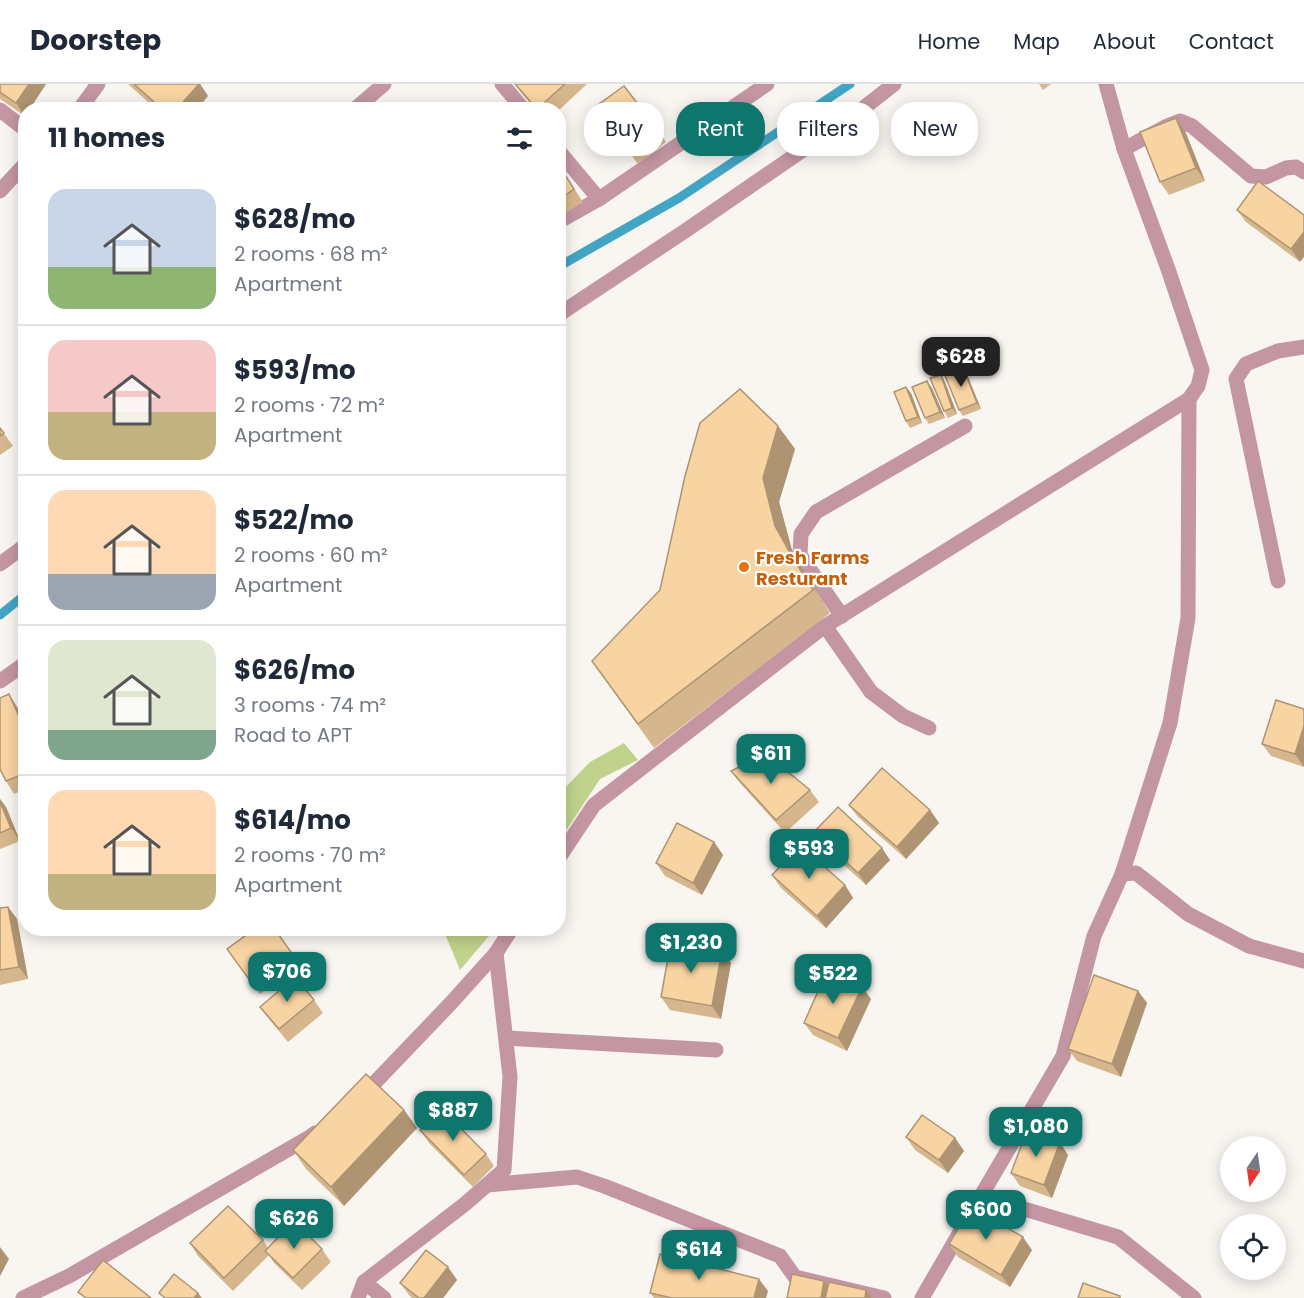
<!DOCTYPE html>
<html lang="en">
<head>
<meta charset="utf-8">
<style>
	body { margin:0; font-family:Poppins,sans-serif; background:#f2f2f3; color:#1f2937; height:100vh; display:flex; flex-direction:column; font-size:22px; white-space:nowrap }
	* { box-sizing:border-box; margin:0 }
	p { font-size:20px; color:#747a83 }
	.icon { flex:none; width:33px; height:33px; fill:none; stroke:currentColor; stroke-width:2; stroke-linecap:round; stroke-linejoin:round }
	.map { position:relative; flex:1; overflow:hidden }
	.panel { position:absolute; left:18px; top:18px; width:548px; height:834px; display:flex; flex-direction:column; background:#fff; border-radius:24px; box-shadow:0 3px 15px #0003 }
	.panel>* { flex:none }
	.banner { position:absolute; left:584px; top:18px; width:570px; height:54px; display:flex; gap:12px }
	.needle { width:39px; rotate:193deg }
	.tools { position:absolute; left:1220px; top:1052px; display:grid; gap:12px }
	.tools a { display:grid; place-items:center; width:66px; height:66px; border-radius:50%; background:#fff; box-shadow:0 3px 15px #0003; font-size:30px }
	.price { position:absolute; translate:-50% -51px; padding:0 14px; border-radius:12px; background:#0f766e; color:#fff; font-size:20px; line-height:39px; filter:drop-shadow(0 2px 3px #0008) }
	.price::after { content:''; position:absolute; left:50%; top:36px; width:18px; height:14px; margin-left:-9px; background:inherit; clip-path:polygon(0 0,100% 0,50% 100%) }
	.price.current { background:#222; color:#fff }
	ul { padding:0; list-style:none }
	li { display:flex; align-items:center; gap:18px; height:150px; padding:0 30px }
	li+li { border-top:2px solid #e0e1e3 }
	li span { display:grid; place-items:center; flex:none; width:168px; height:120px; border-radius:18px; color:#555 }
	li>.icon { margin-inline-start:auto }
	span .icon { width:72px; height:72px; fill:#fffc; stroke-width:1 }
	li b { font-size:26px }
	h2 { display:flex; justify-content:space-between; align-items:center; height:72px; padding:0 30px; font-size:26px }
	.tag { padding:0 21px; border-radius:24px; background:#fff; box-shadow:0 3px 15px #0003; font-size:21px; line-height:54px }
	.tag.current { background:#0f766e; color:#fff }
	header { display:flex; align-items:center; gap:36px; box-sizing:border-box; height:84px; padding:0 30px; background:#fff; border-bottom:2px solid #e0e1e3 }
	header strong { font-size:28px }
	nav { display:flex; gap:33px; margin-inline-start:auto; font-size:21px }
	.map>svg:first-child { display:block }
	.green { fill:#c1d28b }
	.lines { fill:none; stroke-linecap:round; stroke-linejoin:round }
	.stream { stroke:#42a5c4; stroke-width:9 }
	.minor { stroke:#c496a3; stroke-width:15 }
	.wall { fill:#d6b68c }
	.shaded-wall { fill:#ae9472 }
	.building { fill:#f9d4a3; stroke:#ae9472; stroke-width:1.5 }
	.food-dot { fill:#e8710a; stroke:#fff; stroke-width:2 }
	.labels { text-anchor:middle; dominant-baseline:central; stroke-width:4.5; stroke-linejoin:round; paint-order:stroke }
	.food-label { font-size:18px; font-weight:bold; fill:#c56008; stroke:#fff; text-anchor:start }
</style>
</head>
<body>
<header>
<strong>Doorstep</strong>
<nav><a>Home</a><a>Map</a><a>About</a><a>Contact</a></nav>
</header>
<div class="map">
<svg width="1304" height="1214" viewBox="0 0 1304 1214">
	<rect width="100%" height="100%" fill="#f9f6f2"/>
	<g class="green">
		<polygon points="624,659 638,676 600,695 558,759 558,711 590,678"/>
		<polygon points="443,845 495,845 460,886"/>
	</g>
	<g class="lines">
		<g class="stream">
			<polyline points="558,183 679,114 850,0"/>
			<polyline points="0,531 26,510"/>
		</g>
		<g class="minor">
			<polyline points="502,0 524,26"/>
			<polyline points="0,26 26,46"/>
			<polyline points="79,26 98,0"/>
			<polyline points="354,26 384,0"/>
			<polyline points="1124,65 1165,43 1180,37 1192,42 1251,92 1266,93 1286,84 1296,83 1304,88"/>
			<polyline points="558,66 599,115"/>
			<polyline points="0,107 26,79"/>
			<polyline points="558,138 599,115 767,0"/>
			<polyline points="558,231 685,147 861,26 894,0"/>
			<polyline points="0,480 26,461"/>
			<polyline points="1278,497 1236,295 1246,280 1278,267 1304,263"/>
			<polyline points="842,532 800,471 801,450 816,428 965,342"/>
			<polyline points="825,542 871,608 903,632 929,644"/>
			<polyline points="0,597 26,579"/>
			<polyline points="558,775 594,721 822,544 1189,315 1198,302 1202,286 1168,185 1124,65 1106,0"/>
			<polyline points="1122,790 1170,639 1188,534 1189,315"/>
			<polyline points="506,954 716,966"/>
			<polyline points="362,1012 451,919 496,869 512,844"/>
			<polyline points="487,1101 577,1093 604,1102 780,1172 795,1193 884,1214"/>
			<polyline points="364,1198 384,1214"/>
			<polyline points="23,1214 69,1192 308,1054 315,1049"/>
			<polyline points="358,1214 364,1198 465,1120 504,1086 510,993 496,869"/>
			<polyline points="922,1214 981,1112"/>
			<polyline points="1194,1214 1118,1153 981,1112 1063,972 1094,852 1122,790 1136,789 1188,830 1249,862 1304,877"/>
		</g>
	</g>
	<g class="wall">
		<polygon points="0,0 46,0 29,26 26,26 25,32 0,15"/>
		<polygon points="128,0 200,0 208,12 196,26 157,26"/>
		<polygon points="515,0 587,0 558,27 558,26 536,26 522,10"/>
		<polygon points="1039,0 1051,0 1043,6"/>
		<polygon points="595,23 658,46 666,58 638,80"/>
		<polygon points="1176,34 1185,47 1205,97 1169,111 1160,98"/>
		<polygon points="558,80 583,118 558,134"/>
		<polygon points="1258,97 1300,178 1246,138 1237,126"/>
		<polygon points="962,281 966,288 981,325 963,332 959,326"/>
		<polygon points="945,298 957,330 948,334 944,327"/>
		<polygon points="932,304 945,334 929,340 925,334"/>
		<polygon points="911,309 922,339 910,344 906,337"/>
		<polygon points="778,342 795,365 779,418 792,466 811,500 830,529 654,664 609,601 660,506"/>
		<polygon points="0,344 13,362 0,371"/>
		<polygon points="17,623 26,641 26,705 14,710 6,697"/>
		<polygon points="1304,625 1304,683 1271,672 1262,660"/>
		<polygon points="731,687 810,706 819,718 785,749 740,699"/>
		<polygon points="0,715 6,723 20,757 0,765"/>
		<polygon points="849,721 930,726 939,739 906,775 858,733"/>
		<polygon points="814,748 890,776 866,801 822,761"/>
		<polygon points="714,758 723,771 702,811 665,792 656,779"/>
		<polygon points="772,791 845,801 853,814 826,844 781,804"/>
		<polygon points="8,823 17,835 28,895 0,901 0,824"/>
		<polygon points="274,844 300,881 260,910 227,865"/>
		<polygon points="731,879 721,935 670,926 661,913"/>
		<polygon points="862,903 871,915 847,967 813,951 804,939"/>
		<polygon points="1138,907 1147,919 1121,993 1077,977 1068,965"/>
		<polygon points="314,916 323,929 288,958 269,935 260,923"/>
		<polygon points="404,1026 417,1044 344,1122 306,1085 293,1066"/>
		<polygon points="420,1046 486,1070 494,1082 473,1103 429,1059"/>
		<polygon points="906,1053 955,1054 964,1067 948,1089 915,1066"/>
		<polygon points="1068,1071 1052,1114 1020,1102 1011,1089"/>
		<polygon points="263,1156 268,1164 322,1165 331,1178 302,1206 274,1179 269,1171 233,1207 198,1172 190,1159"/>
		<polygon points="949,1160 1032,1166 1010,1203 958,1173"/>
		<polygon points="448,1183 457,1196 443,1214 412,1214 409,1211 400,1199"/>
		<polygon points="768,1207 766,1214 654,1214 650,1209"/>
	</g>
	<g class="shaded-wall">
		<polygon points="29,0 46,0 29,26 26,26 25,32 16,19"/>
		<polygon points="199,0 200,0 208,12 196,26 176,26"/>
		<polygon points="1176,34 1185,47 1205,97 1196,84"/>
		<polygon points="1304,148 1304,173 1300,178 1291,165"/>
		<polygon points="962,281 966,288 981,325 977,319"/>
		<polygon points="941,291 945,298 957,330 952,324"/>
		<polygon points="927,297 932,304 945,334 940,328"/>
		<polygon points="906,303 911,309 922,339 918,333"/>
		<polygon points="778,342 795,365 779,418 792,466 811,500 830,529 794,476 775,442 763,394"/>
		<polygon points="9,610 17,623 26,641 26,648"/>
		<polygon points="1304,642 1304,683 1295,670"/>
		<polygon points="0,715 6,723 20,757 11,744 0,718"/>
		<polygon points="930,726 939,739 906,775 897,763"/>
		<polygon points="714,758 723,771 702,811 693,799"/>
		<polygon points="882,764 890,776 866,801 858,789"/>
		<polygon points="845,801 853,814 826,844 817,832"/>
		<polygon points="8,823 17,835 28,895 19,883"/>
		<polygon points="722,867 731,879 721,935 712,922"/>
		<polygon points="862,903 871,915 847,967 838,954"/>
		<polygon points="1138,907 1147,919 1121,993 1112,980"/>
		<polygon points="404,1026 417,1044 344,1122 331,1103"/>
		<polygon points="955,1054 964,1067 948,1089 939,1076"/>
		<polygon points="1060,1058 1068,1071 1052,1114 1044,1101"/>
		<polygon points="1023,1153 1032,1166 1010,1203 1001,1191"/>
		<polygon points="0,1163 9,1175 0,1192"/>
		<polygon points="448,1183 457,1196 443,1214 424,1214"/>
		<polygon points="759,1195 768,1207 766,1214 754,1214"/>
		<polygon points="824,1197 833,1209 832,1214 821,1214"/>
		<polygon points="866,1206 872,1214 865,1214"/>
		<polygon points="198,1209 202,1214 194,1214"/>
	</g>
	<g class="building">
		<polygon points="0,0 29,0 16,19 0,8"/>
		<polygon points="134,0 199,0 176,26 163,26"/>
		<polygon points="515,0 565,0 537,25"/>
		<polygon points="624,2 658,46 629,67 595,23"/>
		<polygon points="1176,34 1196,84 1160,98 1140,48"/>
		<polygon points="558,80 574,105 558,116"/>
		<polygon points="1258,97 1304,131 1304,148 1291,165 1237,126"/>
		<polygon points="962,281 977,319 959,326 944,289"/>
		<polygon points="941,291 952,324 944,327 930,294"/>
		<polygon points="927,297 940,328 925,334 912,303"/>
		<polygon points="906,303 918,333 906,337 894,308"/>
		<polygon points="740,305 778,342 763,394 775,442 794,476 813,506 638,640 592,577 660,506 685,392 700,339"/>
		<polygon points="0,344 4,349 0,352"/>
		<polygon points="9,610 26,648 26,689 6,697 0,685 0,614"/>
		<polygon points="1276,616 1304,625 1304,642 1295,670 1262,660"/>
		<polygon points="766,670 810,706 776,736 731,687"/>
		<polygon points="882,684 930,726 897,763 849,721"/>
		<polygon points="0,718 11,744 0,749"/>
		<polygon points="838,723 882,764 858,789 814,748"/>
		<polygon points="677,739 714,758 693,799 656,779"/>
		<polygon points="800,761 845,801 817,832 772,791"/>
		<polygon points="8,823 19,883 0,886 0,824"/>
		<polygon points="256,844 274,844 291,868 251,898 227,865"/>
		<polygon points="671,857 722,867 712,922 661,913"/>
		<polygon points="827,887 862,903 838,954 804,939"/>
		<polygon points="1094,891 1138,907 1112,980 1068,965"/>
		<polygon points="295,893 314,916 279,945 260,923"/>
		<polygon points="366,990 404,1026 331,1103 293,1066"/>
		<polygon points="442,1025 486,1070 464,1091 420,1046"/>
		<polygon points="922,1031 955,1054 939,1076 906,1053"/>
		<polygon points="1027,1046 1060,1058 1044,1101 1011,1089"/>
		<polygon points="228,1122 263,1156 224,1194 190,1159"/>
		<polygon points="971,1123 1023,1153 1001,1191 949,1160"/>
		<polygon points="294,1137 322,1165 293,1194 265,1167"/>
		<polygon points="426,1166 448,1183 424,1214 419,1214 400,1199"/>
		<polygon points="660,1170 759,1195 754,1214 672,1214 650,1209"/>
		<polygon points="103,1176 151,1214 86,1214 78,1208"/>
		<polygon points="174,1190 198,1209 194,1214 165,1214 159,1209"/>
		<polygon points="792,1190 824,1197 821,1214 787,1214"/>
		<polygon points="829,1198 866,1206 865,1214 825,1214"/>
		<polygon points="1083,1199 1120,1212 1120,1214 1078,1214"/>
	</g>
	<circle class="food-dot" cx="744" cy="483" r="6"/>
	<g class="labels">
		<g class="food-label">
			<text x="756" y="473">Fresh Farms<tspan x="756" dy="21">Resturant</tspan></text>
		</g>
	</g>
</svg>
<div class="tools">
<a><svg class="needle" viewBox="-14 -14 28 28"><path d="M0-13l5 13h-10z" fill="#e53935"/><path d="M0 13l5-13h-10z" fill="#747a83"/></svg></a>
<a><svg class="icon" aria-label="locate" viewBox="0 0 24 24"><circle cx="12" cy="12" r="6"/><path d="M12 2v4M12 18v4M2 12h4M18 12h4"/></svg></a>
</div>
<b class="price current" style="left:961px;top:304px">$628</b>
<b class="price" style="left:771px;top:701px">$611</b>
<b class="price" style="left:809px;top:796px">$593</b>
<b class="price" style="left:691px;top:890px">$1,230</b>
<b class="price" style="left:287px;top:919px">$706</b>
<b class="price" style="left:833px;top:921px">$522</b>
<b class="price" style="left:453px;top:1058px">$887</b>
<b class="price" style="left:1036px;top:1074px">$1,080</b>
<b class="price" style="left:986px;top:1157px">$600</b>
<b class="price" style="left:294px;top:1166px">$626</b>
<b class="price" style="left:699px;top:1197px">$614</b>
<div class="banner">
<a class="tag">Buy</a>
<a class="tag current">Rent</a>
<a class="tag">Filters</a>
<a class="tag">New</a>
</div>
<section class="panel">
<h2>11 homes<svg class="icon" aria-label="filters" viewBox="0 0 24 24"><path d="M4 7h16M4 17h16"/><circle cx="9" cy="7" r="2"/><circle cx="15" cy="17" r="2"/></svg></h2>
<ul>
<li><span style="background:linear-gradient(#c9d6e8 65%,#8fb573 0)"><svg class="icon" aria-label="home" viewBox="0 0 24 24"><path d="M3 11l9-7 9 7M6 9v11h12V9"/></svg></span><div><b>$628/mo</b><p>2 rooms · 68 m²</p><p>Apartment</p></div></li>
<li><span style="background:linear-gradient(#f6c9c9 60%,#c2b280 0)"><svg class="icon" aria-label="home" viewBox="0 0 24 24"><path d="M3 11l9-7 9 7M6 9v11h12V9"/></svg></span><div><b>$593/mo</b><p>2 rooms · 72 m²</p><p>Apartment</p></div></li>
<li><span style="background:linear-gradient(#ffd9b3 70%,#9aa5b1 0)"><svg class="icon" aria-label="home" viewBox="0 0 24 24"><path d="M3 11l9-7 9 7M6 9v11h12V9"/></svg></span><div><b>$522/mo</b><p>2 rooms · 60 m²</p><p>Apartment</p></div></li>
<li><span style="background:linear-gradient(#dfe7d0 75%,#7fa58c 0)"><svg class="icon" aria-label="home" viewBox="0 0 24 24"><path d="M3 11l9-7 9 7M6 9v11h12V9"/></svg></span><div><b>$626/mo</b><p>3 rooms · 74 m²</p><p>Road to APT</p></div></li>
<li><span style="background:linear-gradient(#ffd9b3 70%,#c2b280 0)"><svg class="icon" aria-label="home" viewBox="0 0 24 24"><path d="M3 11l9-7 9 7M6 9v11h12V9"/></svg></span><div><b>$614/mo</b><p>2 rooms · 70 m²</p><p>Apartment</p></div></li>
</ul>
</section>
</div>
</body>
</html>
